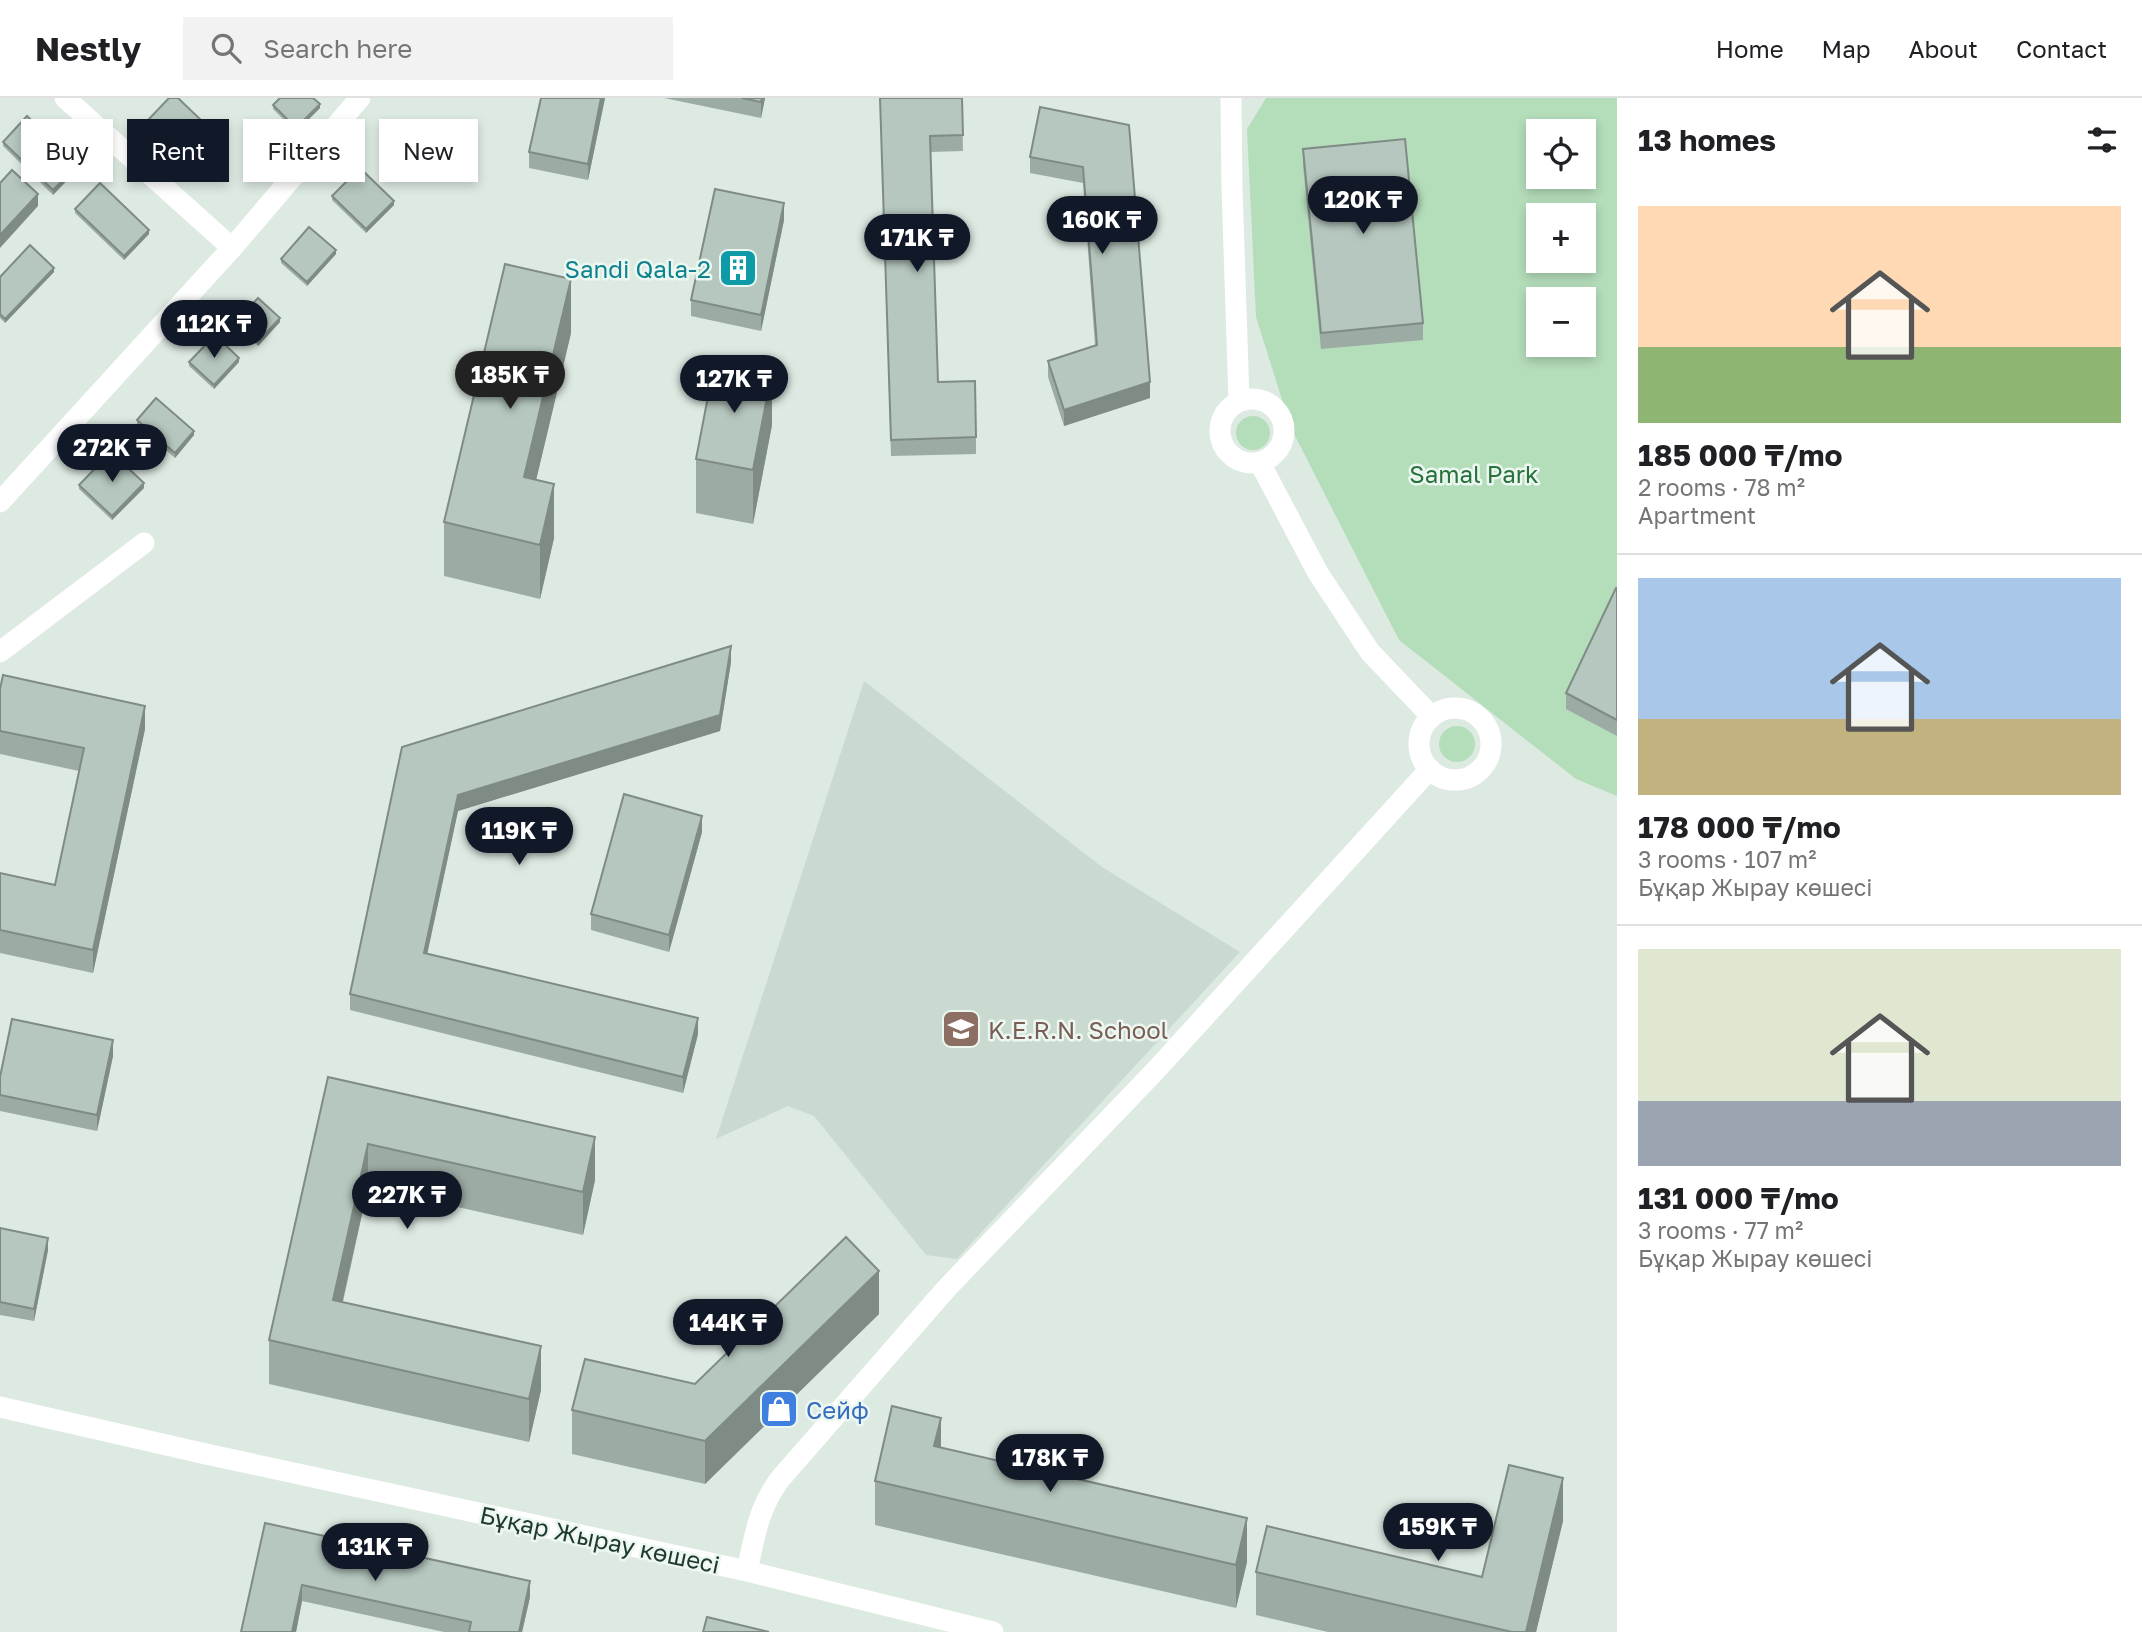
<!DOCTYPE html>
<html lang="en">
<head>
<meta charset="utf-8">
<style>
	body { margin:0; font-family:"Golos Text",sans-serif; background:#f2f2f2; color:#202124; height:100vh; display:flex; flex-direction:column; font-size:26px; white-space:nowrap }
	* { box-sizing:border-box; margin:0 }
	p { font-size:23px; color:#757577 }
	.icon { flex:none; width:38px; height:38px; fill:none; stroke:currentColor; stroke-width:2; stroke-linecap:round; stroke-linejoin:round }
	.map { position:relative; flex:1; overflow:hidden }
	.sheet { display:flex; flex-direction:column; background:#fff; width:525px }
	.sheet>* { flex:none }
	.hud { position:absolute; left:21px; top:21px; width:665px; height:63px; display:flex; gap:14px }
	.controls { position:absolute; left:1526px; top:21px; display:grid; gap:14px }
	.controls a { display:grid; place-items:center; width:70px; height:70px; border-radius:0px; background:#fff; box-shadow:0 4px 10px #0003; font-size:35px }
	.price { position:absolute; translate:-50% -60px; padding:0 16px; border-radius:24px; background:#111827; color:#fff; font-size:23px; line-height:46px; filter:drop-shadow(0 2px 4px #0008) }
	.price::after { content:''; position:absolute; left:50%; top:42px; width:21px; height:16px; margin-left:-10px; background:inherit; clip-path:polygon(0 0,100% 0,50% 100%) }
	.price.active { background:#222; color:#fff }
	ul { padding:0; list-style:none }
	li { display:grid; align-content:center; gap:14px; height:371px; padding:0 21px }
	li+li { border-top:2px solid #e0e0e0 }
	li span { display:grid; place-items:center; height:217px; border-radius:0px; color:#555 }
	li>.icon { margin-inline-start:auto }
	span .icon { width:126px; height:126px; fill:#fffc; stroke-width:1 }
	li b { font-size:30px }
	h2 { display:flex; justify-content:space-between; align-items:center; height:84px; padding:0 21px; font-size:30px }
	.tag { padding:0 24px; border-radius:0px; background:#fff; box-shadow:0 4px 10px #0003; font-size:24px; line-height:63px }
	.tag.active { background:#111827; color:#fff }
	header { display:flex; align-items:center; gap:42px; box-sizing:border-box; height:98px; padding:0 35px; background:#fff; border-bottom:2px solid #e0e0e0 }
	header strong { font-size:33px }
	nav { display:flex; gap:38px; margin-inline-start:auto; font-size:24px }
	.search { width:490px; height:63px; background:#f2f2f2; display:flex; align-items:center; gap:18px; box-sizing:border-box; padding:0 24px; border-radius:0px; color:#757577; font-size:26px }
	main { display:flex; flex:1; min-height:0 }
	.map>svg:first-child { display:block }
	.built { fill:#cbdad1 }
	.green { fill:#b4ddba; fill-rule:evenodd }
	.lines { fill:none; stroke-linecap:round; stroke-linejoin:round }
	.minor { stroke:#fff; stroke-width:21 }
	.tertiary { stroke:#fff; stroke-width:21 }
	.wall { fill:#9caba3 }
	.shaded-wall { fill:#7f8b85 }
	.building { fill:#b5c7be; stroke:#7f8b85; stroke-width:2 }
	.labels { text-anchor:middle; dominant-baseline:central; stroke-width:5; stroke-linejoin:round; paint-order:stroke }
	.culture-label { font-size:24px; fill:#0d838f; stroke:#edf7f1; text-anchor:end }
	.park-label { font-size:24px; fill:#26723b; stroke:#edf7f1 }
	.education-label { font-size:24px; fill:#785e54; stroke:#edf7f1; text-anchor:start }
	.shop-label { font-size:24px; fill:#366cbe; stroke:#edf7f1; text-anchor:start }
	.street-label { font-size:24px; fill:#1e3a2f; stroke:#edf7f1 }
</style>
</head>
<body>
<header>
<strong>Nestly</strong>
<div class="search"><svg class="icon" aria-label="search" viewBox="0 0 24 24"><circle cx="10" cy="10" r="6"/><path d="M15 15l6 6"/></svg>Search here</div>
<nav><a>Home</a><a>Map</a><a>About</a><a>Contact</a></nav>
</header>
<main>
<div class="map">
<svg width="1617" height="1534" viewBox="0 0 1617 1534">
	<rect width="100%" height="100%" fill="#ddeae2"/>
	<polygon class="built" points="864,583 1102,769 1240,854 957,1161 926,1157 814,1018 788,1008 716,1041"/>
	<g class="green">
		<path d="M1266,0H1617V698L1576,681L1399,542L1291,330L1256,219L1247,31ZM1538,33H1584V79H1538ZM1538,117H1584V163H1538ZM1538,201H1584V247H1538Z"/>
		<circle cx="1253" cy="335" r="17"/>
		<circle cx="1457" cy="646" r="18"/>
	</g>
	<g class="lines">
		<g class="minor">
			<polyline points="65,0 232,150"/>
			<polyline points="1231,0 1232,90 1239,302"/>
			<circle cx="1252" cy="333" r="32"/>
			<polyline points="1260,365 1318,475 1370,554 1432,619"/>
			<polyline points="0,404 232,150 360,0"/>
			<polyline points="0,554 144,445"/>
			<circle cx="1455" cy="646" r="36"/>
			<path d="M747,1473C755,1437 758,1411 780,1381L946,1191L1156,972L1430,671"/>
		</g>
		<polyline class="tertiary" points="0,1309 206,1356 747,1473 993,1534"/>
	</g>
	<g class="wall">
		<polygon points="541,0 605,0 588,82 529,70 529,54"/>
		<polygon points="664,0 765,0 761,20"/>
		<polygon points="880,0 962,0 963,53 930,54 938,284 976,339 976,356 891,358"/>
		<polygon points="273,7 320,10 296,34 273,11"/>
		<polygon points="148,22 227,51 201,78 148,26"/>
		<polygon points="1129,27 1150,300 1064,328 1048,279 1048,263 1095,247 1083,85 1030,75 1030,59"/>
		<polygon points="3,44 78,71 53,97 3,48"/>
		<polygon points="1303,51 1423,225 1423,242 1321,251 1303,67"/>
		<polygon points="332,98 394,107 366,135 332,102"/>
		<polygon points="75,111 149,136 124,162 75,115"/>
		<polygon points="784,122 761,233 691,218 691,202"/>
		<polygon points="336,156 307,188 281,165 281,161"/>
		<polygon points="54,174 5,225 0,220 0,179"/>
		<polygon points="236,224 280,224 258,248 236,228"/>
		<polygon points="571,235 536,382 554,440 540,501 444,478 444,424"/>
		<polygon points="189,264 239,264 214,291 189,268"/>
		<polygon points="137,322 194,337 175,360 137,327"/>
		<polygon points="772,327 753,426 696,415 696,361"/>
		<polygon points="79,387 144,390 112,422 79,391"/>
		<polygon points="1617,490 1617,638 1566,611 1566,595"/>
		<polygon points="731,564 720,633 458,713 427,855 698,936 683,995 350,912 350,896 402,649"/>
		<polygon points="0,591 145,631 93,875 0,855 0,775 55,787 79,673 0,656"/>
		<polygon points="702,734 669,854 591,832 591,816"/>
		<polygon points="113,958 97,1033 0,1013 0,979"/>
		<polygon points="328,979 595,1082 583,1137 368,1089 343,1204 541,1292 529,1344 269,1286 269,1242"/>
		<polygon points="0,1130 48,1152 34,1223 0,1217"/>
		<polygon points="879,1216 705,1386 572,1356 572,1312 695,1286"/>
		<polygon points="941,1350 1247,1464 1236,1510 875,1427 875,1383"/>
		<polygon points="1563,1423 1536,1534 1328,1534 1256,1517 1256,1474 1482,1479"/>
		<polygon points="265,1425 530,1499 522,1534 444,1534 302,1503 296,1534 241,1534"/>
	</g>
	<g class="shaded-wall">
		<polygon points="601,0 605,0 588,82 588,66"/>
		<polygon points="762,0 765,0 761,20 761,4"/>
		<polygon points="320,6 320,10 296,34 296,30"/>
		<polygon points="227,47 227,51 201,78 201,73"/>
		<polygon points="78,67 78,71 53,97 53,92"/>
		<polygon points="38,96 38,108 0,150 0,137"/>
		<polygon points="394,103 394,107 366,135 366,131"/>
		<polygon points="784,105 784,122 761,233 761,217"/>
		<polygon points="149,132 149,136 124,162 124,158"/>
		<polygon points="336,152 336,156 307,188 307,184"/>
		<polygon points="54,170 54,174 5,225 5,221"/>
		<polygon points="571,181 571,235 524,433 524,379"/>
		<polygon points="280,220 280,224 258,248 258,244"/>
		<polygon points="239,260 239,264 214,291 214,287"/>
		<polygon points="772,273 772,327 753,426 753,372"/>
		<polygon points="1150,284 1150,300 1064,328 1064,312"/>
		<polygon points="194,333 194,337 175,360 175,355"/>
		<polygon points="144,385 144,390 112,422 112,418"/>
		<polygon points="554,386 554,440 540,501 540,447"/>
		<polygon points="731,548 731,564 720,633 458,713 424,871 424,855 458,697"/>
		<polygon points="145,608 145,631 93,875 93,852"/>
		<polygon points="702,718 702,734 669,854 669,837"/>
		<polygon points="698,920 698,936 683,995 683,979"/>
		<polygon points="113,942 113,958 97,1033 97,1017"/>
		<polygon points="595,1039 595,1082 583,1137 583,1094"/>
		<polygon points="368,1046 368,1089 333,1245 333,1202"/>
		<polygon points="48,1140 48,1152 34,1223 34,1211"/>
		<polygon points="879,1173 879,1216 705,1386 705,1343"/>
		<polygon points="541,1248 541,1292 529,1344 529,1301"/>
		<polygon points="941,1320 941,1363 934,1348"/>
		<polygon points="1563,1380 1563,1423 1536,1534 1526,1534"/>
		<polygon points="1247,1420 1247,1464 1236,1510 1236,1467"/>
		<polygon points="530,1483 530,1499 522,1534 519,1534"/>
		<polygon points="302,1487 302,1503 296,1534 292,1534"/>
	</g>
	<g class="building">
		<polygon points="169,0 178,0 227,47 201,73 148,22"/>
		<polygon points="280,0 313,0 320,6 296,30 273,7"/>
		<polygon points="541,0 601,0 588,66 529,54"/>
		<polygon points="742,0 762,0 761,4"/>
		<polygon points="880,0 962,0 963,37 930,38 938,284 975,283 976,339 891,342"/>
		<polygon points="1040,9 1129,27 1150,284 1064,312 1048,263 1097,247 1083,69 1030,59"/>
		<polygon points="27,18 78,67 53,92 3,44"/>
		<polygon points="1405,41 1423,225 1321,235 1303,51"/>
		<polygon points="360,70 394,103 366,131 332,98"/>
		<polygon points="12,72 38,96 0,137 0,85"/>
		<polygon points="100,85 149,132 124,158 75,111"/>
		<polygon points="715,91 784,105 761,217 691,202"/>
		<polygon points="309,129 336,152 307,184 281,161"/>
		<polygon points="30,147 54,170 5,221 0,216 0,179"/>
		<polygon points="505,166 571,181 524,379 554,386 540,447 444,424"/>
		<polygon points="258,200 280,220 258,244 236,224"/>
		<polygon points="215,237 239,260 214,287 189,264"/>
		<polygon points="715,262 772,273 753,372 696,361"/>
		<polygon points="156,300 194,333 175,355 137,322"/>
		<polygon points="111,354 144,385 112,418 79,387"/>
		<polygon points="1616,490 1617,490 1617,622 1566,595"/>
		<polygon points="731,548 720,617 458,697 424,855 698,920 683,979 350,896 402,649"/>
		<polygon points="3,577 145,608 93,852 0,832 0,775 55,787 84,650 0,633 0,591"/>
		<polygon points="624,696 702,718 669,837 591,816"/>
		<polygon points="12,921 113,942 97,1017 0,997 0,979"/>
		<polygon points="328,979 595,1039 583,1094 368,1046 333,1202 541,1248 529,1301 269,1242"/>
		<polygon points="0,1130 48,1140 34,1211 0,1204"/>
		<polygon points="846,1139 879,1173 705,1343 572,1312 585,1261 695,1286"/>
		<polygon points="892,1308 941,1320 934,1348 1247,1420 1236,1467 875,1383"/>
		<polygon points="1509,1367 1563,1380 1526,1534 1512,1534 1256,1474 1267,1428 1482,1479"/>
		<polygon points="265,1425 530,1483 519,1534 469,1534 471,1524 302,1487 292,1534 241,1534"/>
		<polygon points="707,1519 769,1534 703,1534"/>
	</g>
	<defs>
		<symbol id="building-square" viewBox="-11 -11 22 22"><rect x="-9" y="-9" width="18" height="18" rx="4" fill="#0f9aa8" stroke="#edf7f1"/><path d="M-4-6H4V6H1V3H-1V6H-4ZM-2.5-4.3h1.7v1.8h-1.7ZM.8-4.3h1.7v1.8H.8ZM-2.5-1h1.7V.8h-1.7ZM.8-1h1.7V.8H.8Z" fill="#fff"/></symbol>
		<symbol id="school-square" viewBox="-11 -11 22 22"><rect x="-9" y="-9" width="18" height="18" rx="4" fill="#8d6e63" stroke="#edf7f1"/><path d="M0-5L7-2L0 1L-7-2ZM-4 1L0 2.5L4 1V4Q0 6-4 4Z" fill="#fff"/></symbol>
		<symbol id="shop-square" viewBox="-11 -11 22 22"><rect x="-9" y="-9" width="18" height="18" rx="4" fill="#3f7fe0" stroke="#edf7f1"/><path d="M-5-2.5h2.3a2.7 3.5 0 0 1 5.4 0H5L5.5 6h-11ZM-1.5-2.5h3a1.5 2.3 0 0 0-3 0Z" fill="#fff"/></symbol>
	</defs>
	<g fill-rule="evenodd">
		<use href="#building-square" x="716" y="148" width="44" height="44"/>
		<use href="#school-square" x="939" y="909" width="44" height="44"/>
		<use href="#shop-square" x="757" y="1289" width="44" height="44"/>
	</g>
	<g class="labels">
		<g class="culture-label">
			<text x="711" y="170">Sandi Qala-2</text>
		</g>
		<g class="park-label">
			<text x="1474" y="375">Samal Park</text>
		</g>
		<g class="education-label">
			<text x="988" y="931">K.E.R.N. School</text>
		</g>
		<g class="shop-label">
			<text x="806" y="1311">Сейф</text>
		</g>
		<g class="street-label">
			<text transform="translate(600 1441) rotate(12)">Бұқар Жырау көшесі</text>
		</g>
	</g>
</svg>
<div class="controls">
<a><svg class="icon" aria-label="locate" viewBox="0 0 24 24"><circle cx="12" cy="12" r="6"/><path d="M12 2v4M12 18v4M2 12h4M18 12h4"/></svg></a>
<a>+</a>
<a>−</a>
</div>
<b class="price" style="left:1363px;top:138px">120K ₸</b>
<b class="price" style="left:1102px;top:158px">160K ₸</b>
<b class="price" style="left:917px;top:176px">171K ₸</b>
<b class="price" style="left:214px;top:262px">112K ₸</b>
<b class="price active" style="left:510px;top:313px">185K ₸</b>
<b class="price" style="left:734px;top:317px">127K ₸</b>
<b class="price" style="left:112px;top:386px">272K ₸</b>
<b class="price" style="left:519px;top:769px">119K ₸</b>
<b class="price" style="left:407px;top:1133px">227K ₸</b>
<b class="price" style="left:728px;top:1261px">144K ₸</b>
<b class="price" style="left:1050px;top:1396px">178K ₸</b>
<b class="price" style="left:1438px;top:1465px">159K ₸</b>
<b class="price" style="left:375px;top:1485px">131K ₸</b>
<div class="hud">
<a class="tag">Buy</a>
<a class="tag active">Rent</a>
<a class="tag">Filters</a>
<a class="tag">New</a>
</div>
</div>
<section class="sheet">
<h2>13 homes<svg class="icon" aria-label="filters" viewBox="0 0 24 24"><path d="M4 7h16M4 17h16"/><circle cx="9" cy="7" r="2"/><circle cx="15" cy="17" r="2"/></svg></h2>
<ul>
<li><span style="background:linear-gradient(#ffd9b3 65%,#8fb573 0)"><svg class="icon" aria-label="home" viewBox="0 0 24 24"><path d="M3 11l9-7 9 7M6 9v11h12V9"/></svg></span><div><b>185 000 ₸/mo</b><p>2 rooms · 78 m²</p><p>Apartment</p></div></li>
<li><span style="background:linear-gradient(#a9c7e8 65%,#c2b280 0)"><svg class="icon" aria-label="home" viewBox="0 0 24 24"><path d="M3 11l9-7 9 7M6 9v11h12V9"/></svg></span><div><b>178 000 ₸/mo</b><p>3 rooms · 107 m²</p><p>Бұқар Жырау көшесі</p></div></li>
<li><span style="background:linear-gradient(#dfe7d0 70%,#9aa5b1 0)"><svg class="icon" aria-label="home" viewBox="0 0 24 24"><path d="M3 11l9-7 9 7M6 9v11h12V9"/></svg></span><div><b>131 000 ₸/mo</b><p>3 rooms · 77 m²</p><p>Бұқар Жырау көшесі</p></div></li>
</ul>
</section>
</main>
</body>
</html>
